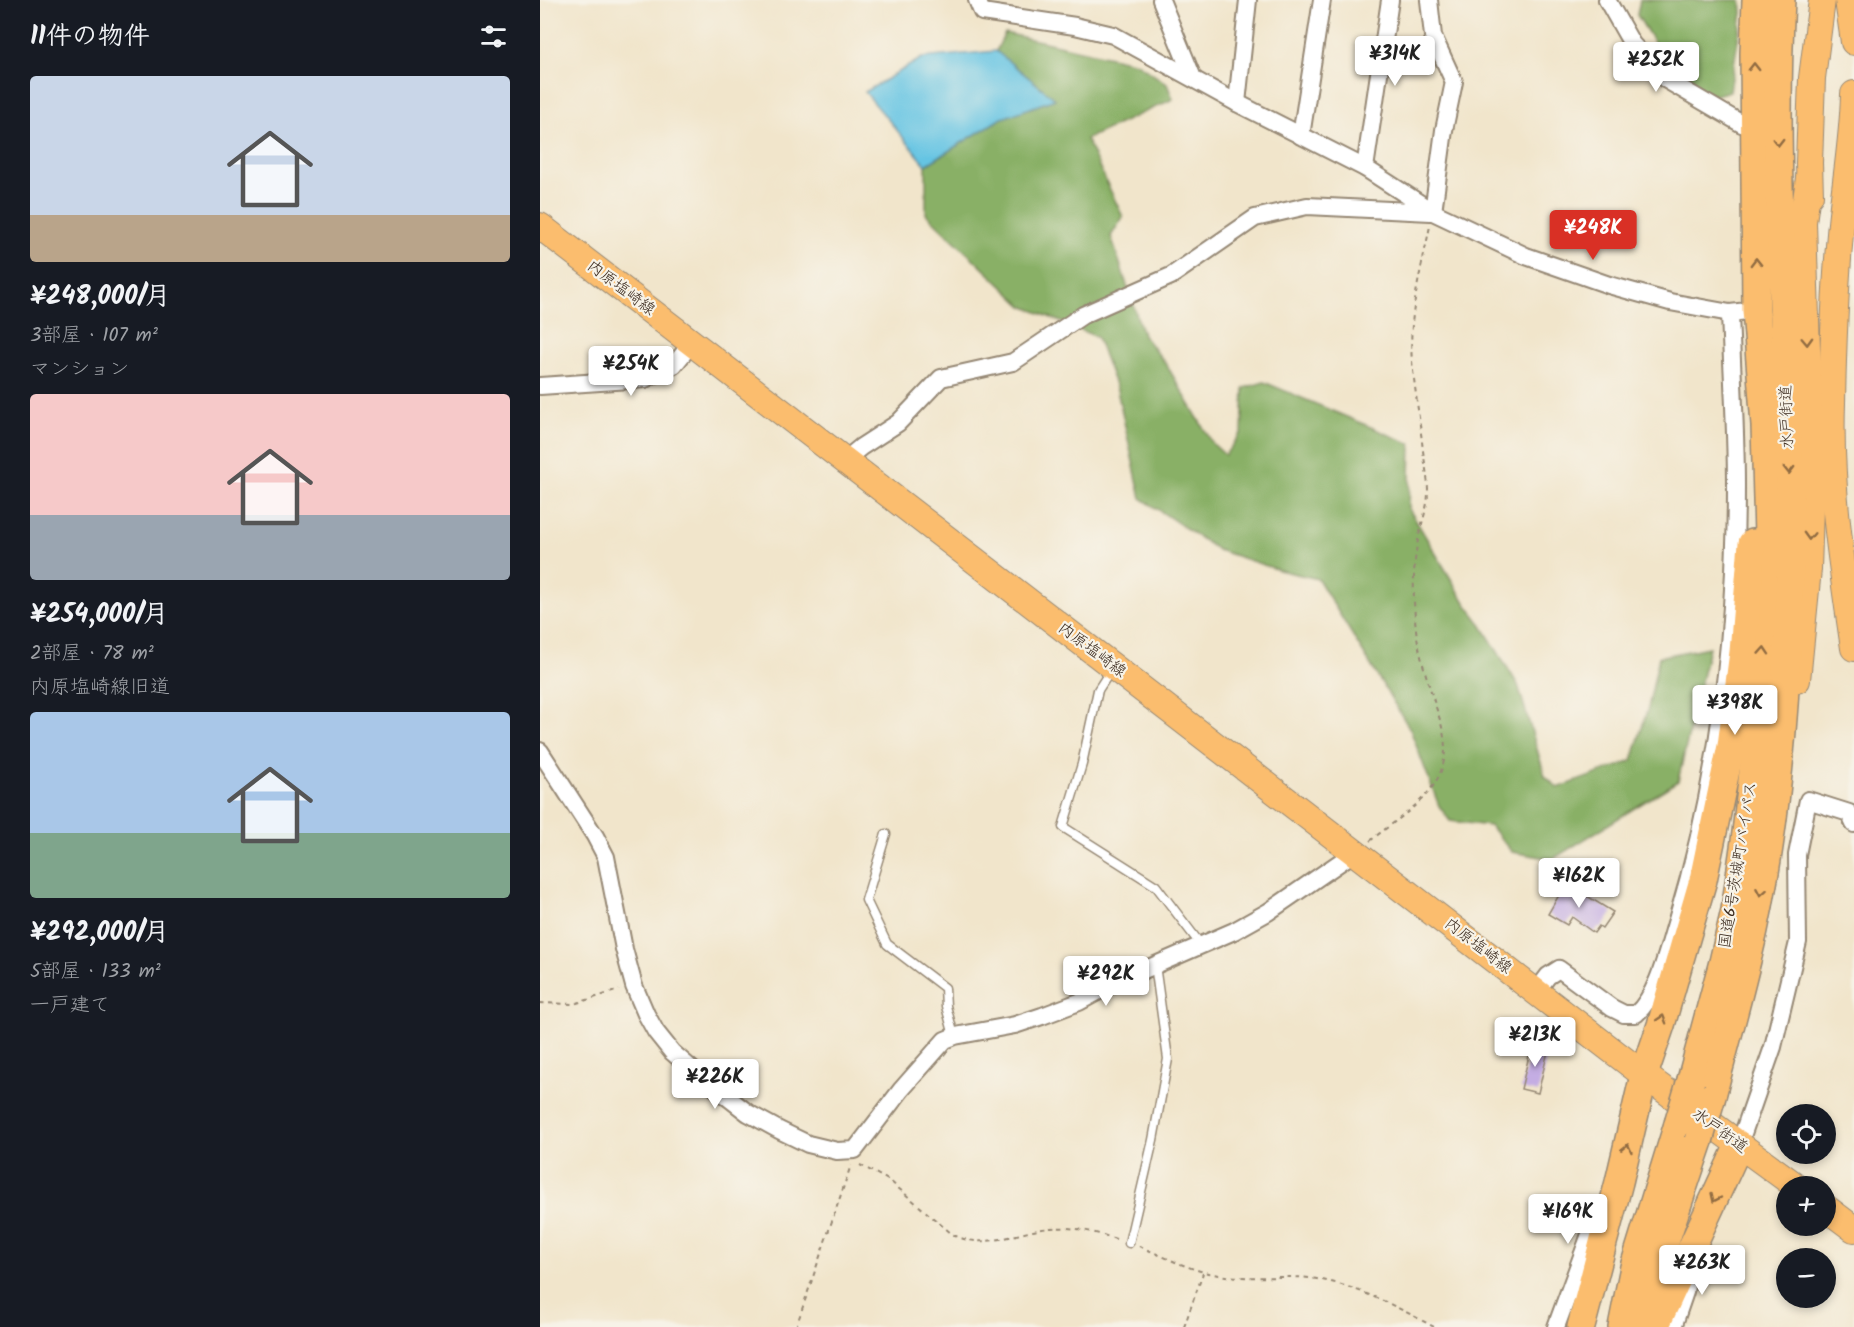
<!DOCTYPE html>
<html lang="ja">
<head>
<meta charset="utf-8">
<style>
	body { margin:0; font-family:Kalam,"Klee One",sans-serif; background:#20242c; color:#f1f3f6; height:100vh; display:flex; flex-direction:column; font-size:22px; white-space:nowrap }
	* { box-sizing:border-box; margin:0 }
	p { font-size:20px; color:#9ea1a6 }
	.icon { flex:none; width:33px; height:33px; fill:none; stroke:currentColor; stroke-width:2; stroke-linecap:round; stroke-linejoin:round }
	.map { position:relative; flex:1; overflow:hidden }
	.side { display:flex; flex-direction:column; background:#171b24; width:540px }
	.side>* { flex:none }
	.buttons { position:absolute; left:1236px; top:1104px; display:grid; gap:12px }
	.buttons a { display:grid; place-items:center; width:60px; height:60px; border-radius:50%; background:#171b24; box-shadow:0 3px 9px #0003; font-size:30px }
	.price { position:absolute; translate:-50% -51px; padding:0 14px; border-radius:6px; background:#fff; color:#222; font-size:20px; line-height:39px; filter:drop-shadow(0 2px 3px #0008) }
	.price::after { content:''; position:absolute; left:50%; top:36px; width:18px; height:14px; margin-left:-9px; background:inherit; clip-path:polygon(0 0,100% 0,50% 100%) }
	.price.on { background:#d93025; color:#fff }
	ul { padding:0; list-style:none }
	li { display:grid; align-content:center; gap:12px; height:318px; padding:0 30px }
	li span { display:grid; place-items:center; height:186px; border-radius:6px; color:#555 }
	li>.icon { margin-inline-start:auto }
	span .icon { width:108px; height:108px; fill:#fffc; stroke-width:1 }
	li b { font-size:26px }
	h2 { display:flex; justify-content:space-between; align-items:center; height:72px; padding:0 30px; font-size:26px }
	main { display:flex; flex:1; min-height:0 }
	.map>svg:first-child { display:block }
	.forest { fill:#89b066; stroke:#626d42; stroke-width:1.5 }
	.water { fill:#65c4e3; stroke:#507780; stroke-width:1.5 }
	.building { fill:#c4ade3 }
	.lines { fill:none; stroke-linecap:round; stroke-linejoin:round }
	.service-casing { stroke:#968874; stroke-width:11 }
	.minor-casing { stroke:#968874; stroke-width:20 }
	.primary-casing { stroke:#968874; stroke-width:28 }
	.trunk-casing { stroke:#968874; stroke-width:30 }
	.path { stroke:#968874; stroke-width:2; stroke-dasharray:4.5 4.5; stroke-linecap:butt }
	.service { stroke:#fff; stroke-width:8 }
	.minor { stroke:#fff; stroke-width:16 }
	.primary { stroke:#fbbd6e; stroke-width:26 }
	.trunk { stroke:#fbbd6e; stroke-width:27 }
	.trunk-bridge-casing { stroke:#968874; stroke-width:30; stroke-linecap:butt }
	.trunk-bridge { stroke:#fbbd6e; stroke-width:27 }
	.oneway { stroke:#916c42 }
	.labels { text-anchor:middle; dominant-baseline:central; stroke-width:4.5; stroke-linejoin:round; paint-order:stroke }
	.street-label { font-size:16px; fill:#3b2a1e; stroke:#f7f3e8 }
</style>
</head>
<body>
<main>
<section class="side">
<h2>11件の物件<svg class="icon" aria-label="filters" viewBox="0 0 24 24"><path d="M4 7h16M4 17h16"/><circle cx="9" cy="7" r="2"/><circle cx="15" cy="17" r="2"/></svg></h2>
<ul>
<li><span style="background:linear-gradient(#c9d6e8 75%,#b9a48a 0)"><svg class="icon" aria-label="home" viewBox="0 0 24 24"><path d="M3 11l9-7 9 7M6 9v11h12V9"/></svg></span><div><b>¥248,000/月</b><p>3部屋 · 107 m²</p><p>マンション</p></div></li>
<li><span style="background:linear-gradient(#f6c9c9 65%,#9aa5b1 0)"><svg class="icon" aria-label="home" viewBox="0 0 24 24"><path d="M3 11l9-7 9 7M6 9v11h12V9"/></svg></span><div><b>¥254,000/月</b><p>2部屋 · 78 m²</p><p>内原塩崎線旧道</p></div></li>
<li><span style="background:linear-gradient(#a9c7e8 65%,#7fa58c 0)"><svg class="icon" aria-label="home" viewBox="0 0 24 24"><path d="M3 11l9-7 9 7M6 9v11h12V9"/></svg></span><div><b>¥292,000/月</b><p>5部屋 · 133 m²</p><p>一戸建て</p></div></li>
</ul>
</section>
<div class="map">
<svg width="1314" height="1327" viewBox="0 0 1314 1327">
	<rect width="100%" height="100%" fill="#f7f3e8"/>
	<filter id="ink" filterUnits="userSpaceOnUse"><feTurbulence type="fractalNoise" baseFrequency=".0167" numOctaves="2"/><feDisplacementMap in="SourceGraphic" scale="12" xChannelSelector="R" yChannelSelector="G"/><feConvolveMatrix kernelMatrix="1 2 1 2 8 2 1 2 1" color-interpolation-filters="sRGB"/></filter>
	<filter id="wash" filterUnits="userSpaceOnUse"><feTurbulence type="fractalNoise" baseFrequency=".008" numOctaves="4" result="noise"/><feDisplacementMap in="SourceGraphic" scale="24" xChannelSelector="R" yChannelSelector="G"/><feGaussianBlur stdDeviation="1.35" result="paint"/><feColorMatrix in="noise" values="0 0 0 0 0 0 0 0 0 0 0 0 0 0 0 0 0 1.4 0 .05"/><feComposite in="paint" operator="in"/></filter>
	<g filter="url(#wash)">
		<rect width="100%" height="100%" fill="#f1e5cb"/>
		<g class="forest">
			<polygon points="1100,0 1201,0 1202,13 1190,91 1173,96 1133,73 1097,15"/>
			<polygon points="465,33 597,63 627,84 633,99 546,139 583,217 571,236 603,335 626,364 673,444 685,455 702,432 704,388 724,382 871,444 869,509 926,604 939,621 978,685 1005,776 1018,788 1092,761 1109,704 1119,657 1169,647 1138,781 1013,859 972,852 950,826 910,821 899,806 870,729 778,579 739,570 678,550 601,498 577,390 557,337 483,306 386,214 386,165 460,119 515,99 456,51"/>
		</g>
		<polygon class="water" points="456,51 515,99 460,119 386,165 325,92 382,58"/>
		<g id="blocks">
			<g class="building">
				<polygon points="1026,883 1073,912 1062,928 1059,926 1054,933 1032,917 1027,925 1008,914"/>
				<polygon points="992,1043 1009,1047 998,1093 981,1089"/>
			</g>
		</g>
	</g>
	<g filter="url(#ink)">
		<use href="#blocks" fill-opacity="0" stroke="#968874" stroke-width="1.5"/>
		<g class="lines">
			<defs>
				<g id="service">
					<polyline points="571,670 558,690 542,764 523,827 616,886 661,945"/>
					<polyline points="346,834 326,900 347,944 405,988 406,1006 414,1036"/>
					<polyline points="589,1243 613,1140 628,1059 615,965"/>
				</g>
				<g id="minor">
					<polyline points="437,0 442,12 535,26 573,35 697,103 825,168 893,212 986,256 1069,285 1130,302 1190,313 1216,310"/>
					<polyline points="621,0 653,78"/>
					<polyline points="889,0 893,36 914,82 904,130 893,212"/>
					<polyline points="1067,0 1092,44 1125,79 1202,124 1215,128"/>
					<polyline points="697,103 708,0"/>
					<polyline points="761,136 782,0"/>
					<polyline points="825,168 850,0"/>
					<polyline points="0,386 105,379 134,365 152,343"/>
					<polyline points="304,461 321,447 358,423 401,378 473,362 543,315 631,276 715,218 767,206 891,212"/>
					<polyline points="0,751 55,836 66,857 84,949 94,986 106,1014 116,1032 132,1052 155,1072 208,1113 239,1130 268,1144 297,1151 315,1150 361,1090 405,1040 415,1036 475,1025 502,1016 539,1002 574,983 694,931 728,912 815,852"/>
					<path d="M996,992L1008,976L1019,969L1072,1008L1084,1014H1096C1118,995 1128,949 1137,920C1179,780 1196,631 1196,485C1196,428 1192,370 1190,313"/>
					<polyline points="1199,1145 1233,1047 1258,942 1257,855 1268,800 1309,813 1314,824"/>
					<polyline points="1016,1327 1052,1229 1064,1209"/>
					<polyline points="1133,1327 1145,1292 1147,1279"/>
				</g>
				<g id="primary">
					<polyline points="1308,0 1314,42"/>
					<path d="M1314,94C1313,141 1304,188 1300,234C1295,290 1293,347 1292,403C1289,485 1302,567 1314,648"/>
					<polyline points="1270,195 1269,163 1272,78 1282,0"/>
					<polyline points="0,226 1104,1075 1256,1186"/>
					<polyline points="1257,680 1268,569 1271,477 1263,222 1269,178"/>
					<polyline points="1286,1208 1314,1229"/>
				</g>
				<g id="trunk">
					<polyline points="1151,1080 1183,962 1195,910 1205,841 1216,746 1226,620 1228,537 1225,425 1216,310 1214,53 1216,0"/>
					<path d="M1172,1096C1186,1041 1202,986 1214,930C1235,833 1244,731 1248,632C1258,421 1229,211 1241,0"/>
					<polyline points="1097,1325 1159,1141"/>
					<polyline points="1041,1327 1079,1182 1104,1075 1121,1025 1163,880 1191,746 1203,652 1212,543"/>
					<polyline points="1082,1327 1094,1267 1138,1124"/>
					<polyline points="1115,1327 1199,1145"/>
				</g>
			</defs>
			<use href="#service" class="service-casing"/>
			<use href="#minor" class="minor-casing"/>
			<use href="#primary" class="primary-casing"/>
			<use href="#trunk" class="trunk-casing"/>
			<g class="path">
				<path d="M830,841C855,820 892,800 902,768C911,740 897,714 890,688C883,666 876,641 875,617C873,593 873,565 878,540C881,524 888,508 888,492C888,478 885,464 883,451C880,421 875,391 872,361C868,315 881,271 890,226"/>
				<polyline points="0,1003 34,1004 79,990"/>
				<path d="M320,1165L350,1181L412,1234C445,1252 476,1231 511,1228C535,1226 557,1233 579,1240"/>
				<path d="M599,1246C620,1255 642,1266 664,1272C698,1281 735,1275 770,1278C811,1283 858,1307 894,1327"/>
				<polyline points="256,1327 311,1165"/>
				<polyline points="644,1327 663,1273"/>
			</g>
			<use href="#service" class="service"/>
			<use href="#minor" class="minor"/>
			<use href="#primary" class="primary"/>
			<use href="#trunk" class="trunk"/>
			<defs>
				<g id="trunk-bridge">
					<polyline points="1138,1124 1151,1080"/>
					<polyline points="1159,1141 1172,1096"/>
				</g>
			</defs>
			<use href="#trunk-bridge" class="trunk-bridge-casing"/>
			<use href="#trunk-bridge" class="trunk-bridge"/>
		</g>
		<defs><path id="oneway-chevron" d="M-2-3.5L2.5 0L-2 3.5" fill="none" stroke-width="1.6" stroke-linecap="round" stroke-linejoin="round" transform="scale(1.5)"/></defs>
		<g class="oneway">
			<use href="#oneway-chevron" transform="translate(1214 67) rotate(-90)"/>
			<use href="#oneway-chevron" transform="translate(1238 142) rotate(90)"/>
			<use href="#oneway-chevron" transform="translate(1216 262) rotate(-91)"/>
			<use href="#oneway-chevron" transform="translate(1267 341) rotate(88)"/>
			<use href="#oneway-chevron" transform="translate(1249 470) rotate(89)"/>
			<use href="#oneway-chevron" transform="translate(1269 536) rotate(92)"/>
			<use href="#oneway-chevron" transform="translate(1224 651) rotate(-86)"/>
			<use href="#oneway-chevron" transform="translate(1221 892) rotate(100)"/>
			<use href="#oneway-chevron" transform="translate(1122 1019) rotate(-73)"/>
			<use href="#oneway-chevron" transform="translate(1087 1148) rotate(-77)"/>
			<use href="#oneway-chevron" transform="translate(1175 1198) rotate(115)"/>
		</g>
	</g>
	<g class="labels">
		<g class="street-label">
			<text transform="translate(81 288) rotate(37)">内原塩崎線</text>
			<text transform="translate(1247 417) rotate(-92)">水戸街道</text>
			<text transform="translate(552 650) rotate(37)">内原塩崎線</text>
			<text transform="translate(1198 865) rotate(-81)">国道6号茨城町バイパス</text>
			<text transform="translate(938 946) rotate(38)">内原塩崎線</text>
			<text transform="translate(1180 1131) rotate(36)">水戸街道</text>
		</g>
	</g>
</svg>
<div class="buttons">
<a><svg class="icon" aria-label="locate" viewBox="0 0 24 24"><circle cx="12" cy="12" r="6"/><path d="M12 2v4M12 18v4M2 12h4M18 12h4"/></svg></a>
<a>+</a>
<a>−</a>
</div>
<b class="price" style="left:855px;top:87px">¥314K</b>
<b class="price" style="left:1116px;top:93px">¥252K</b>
<b class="price on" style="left:1053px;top:261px">¥248K</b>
<b class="price" style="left:91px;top:397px">¥254K</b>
<b class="price" style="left:1195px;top:736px">¥398K</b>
<b class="price" style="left:1039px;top:909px">¥162K</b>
<b class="price" style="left:566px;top:1007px">¥292K</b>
<b class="price" style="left:995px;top:1068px">¥213K</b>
<b class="price" style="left:175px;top:1110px">¥226K</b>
<b class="price" style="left:1028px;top:1245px">¥169K</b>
<b class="price" style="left:1162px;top:1296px">¥263K</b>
</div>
</main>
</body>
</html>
